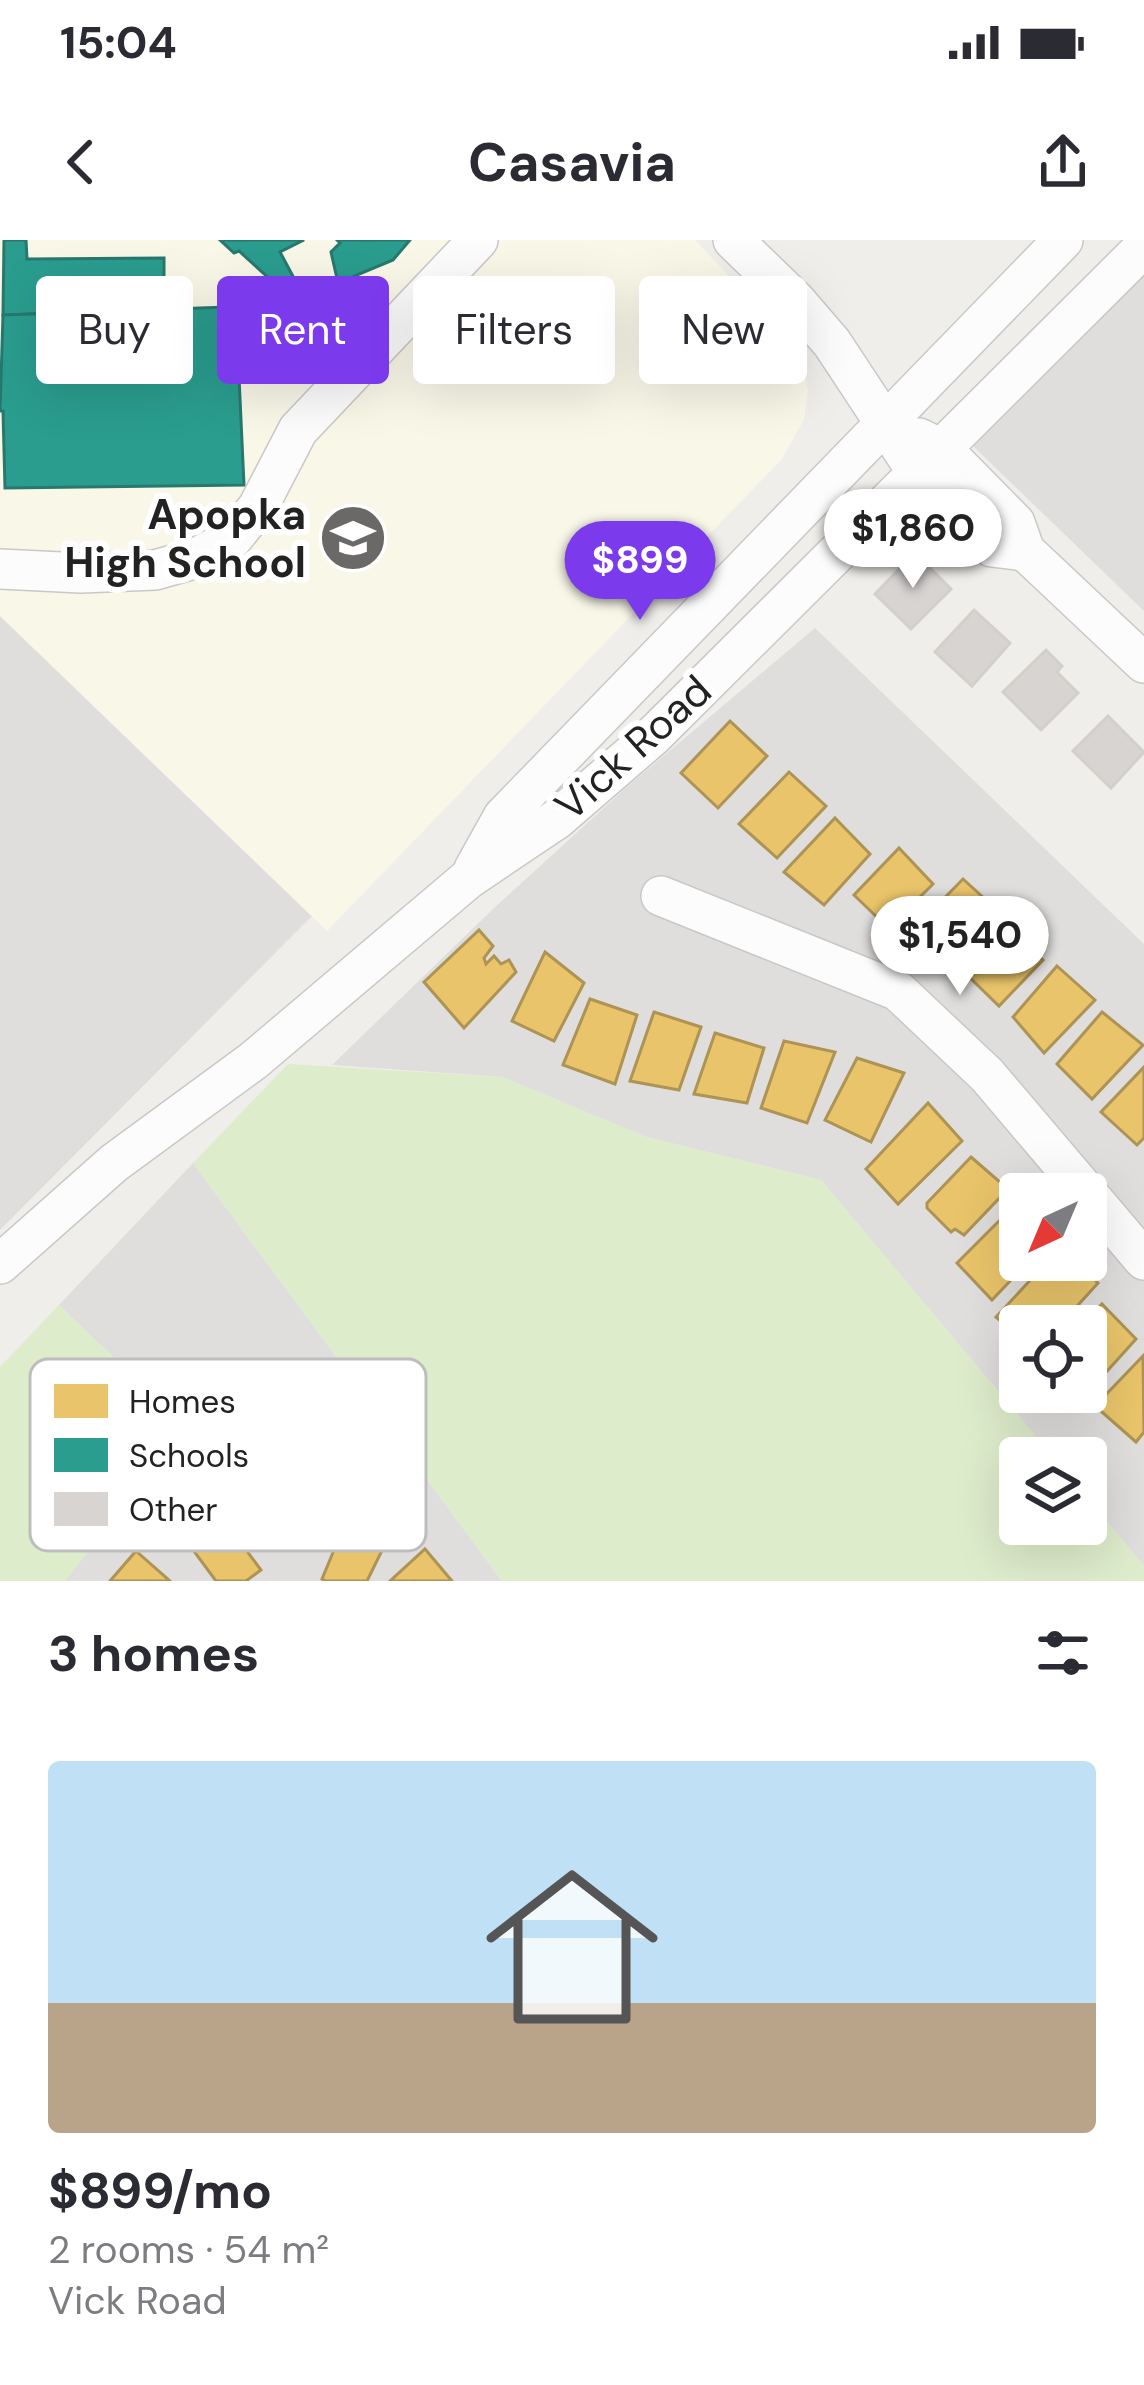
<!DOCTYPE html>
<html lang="en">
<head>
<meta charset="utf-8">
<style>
	body { margin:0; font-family:"DM Sans",sans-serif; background:#f2f2f3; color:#2b2b33; height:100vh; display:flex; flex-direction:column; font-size:45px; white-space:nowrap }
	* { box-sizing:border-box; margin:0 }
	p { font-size:39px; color:#7c7c81 }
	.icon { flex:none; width:66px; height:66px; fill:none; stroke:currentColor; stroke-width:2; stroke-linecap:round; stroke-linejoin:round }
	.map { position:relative; height:1341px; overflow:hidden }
	.sheet { display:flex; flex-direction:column; background:#fff; flex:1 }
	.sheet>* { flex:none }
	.hud { position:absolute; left:36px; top:36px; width:1074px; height:108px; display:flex; gap:24px }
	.needle { width:78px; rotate:224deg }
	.controls { position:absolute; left:999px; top:933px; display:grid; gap:24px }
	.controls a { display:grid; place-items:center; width:108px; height:108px; border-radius:12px; background:#fff; box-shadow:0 12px 48px #0002; font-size:60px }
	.price { position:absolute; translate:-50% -102px; padding:0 27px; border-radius:42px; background:#fff; color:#222; font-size:39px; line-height:78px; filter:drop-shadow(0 3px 6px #0008) }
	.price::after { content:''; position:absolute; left:50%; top:72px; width:36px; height:27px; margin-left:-18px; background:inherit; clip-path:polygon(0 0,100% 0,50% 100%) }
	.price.current { background:#7c3aed; color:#fff }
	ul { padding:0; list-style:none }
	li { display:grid; align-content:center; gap:24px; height:636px; padding:0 48px }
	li+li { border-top:3px solid #e1e1e2 }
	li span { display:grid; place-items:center; height:372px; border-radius:12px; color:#555 }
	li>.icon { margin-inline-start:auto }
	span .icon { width:216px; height:216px; fill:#fffc; stroke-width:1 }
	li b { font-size:51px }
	h2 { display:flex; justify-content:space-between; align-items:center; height:144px; padding:0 48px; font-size:51px }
	.tag { padding:0 42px; border-radius:12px; background:#fff; box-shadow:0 12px 48px #0002; font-size:42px; line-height:108px }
	.tag.current { background:#7c3aed; color:#fff }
	.status { display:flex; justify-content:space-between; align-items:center; height:84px; padding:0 60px; background:#fff; direction:ltr }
	.status svg { height:33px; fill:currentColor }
	header { display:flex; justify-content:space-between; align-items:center; height:156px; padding:0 48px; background:#fff; font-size:54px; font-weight:700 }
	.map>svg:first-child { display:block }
	.residential { fill:#dfdedc; fill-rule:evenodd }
	.education { fill:#f8f7e8 }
	.grass { fill:#ddeccb }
	.homes { fill:#e9c46a; stroke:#ad9354; stroke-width:3 }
	.schools { fill:#2a9d8f; stroke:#28786e; stroke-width:3 }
	.building { fill:#d7d4d2; stroke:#d3d0cc; stroke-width:3 }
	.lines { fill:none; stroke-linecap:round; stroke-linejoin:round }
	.minor-casing { stroke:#c9c8c7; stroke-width:42 }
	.minor { stroke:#fdfcfc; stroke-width:39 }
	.labels { text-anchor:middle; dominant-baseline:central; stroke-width:12; stroke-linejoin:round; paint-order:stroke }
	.poi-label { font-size:42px; font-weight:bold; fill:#222; stroke:#fff; text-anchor:end }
	.street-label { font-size:42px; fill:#222; stroke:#fff }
	.key { fill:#fff; stroke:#bdbdbd; stroke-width:3 }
	.key-label { font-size:33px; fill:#222 }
</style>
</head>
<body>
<div class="status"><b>15:04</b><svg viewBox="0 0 49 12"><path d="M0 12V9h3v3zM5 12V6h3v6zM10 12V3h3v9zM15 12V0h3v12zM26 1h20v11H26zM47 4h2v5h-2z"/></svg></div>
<header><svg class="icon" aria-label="back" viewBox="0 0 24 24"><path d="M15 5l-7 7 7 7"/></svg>Casavia<svg class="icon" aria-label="share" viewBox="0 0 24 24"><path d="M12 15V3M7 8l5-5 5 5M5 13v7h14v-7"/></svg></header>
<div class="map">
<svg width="1144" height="1341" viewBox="0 0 1144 1341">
	<rect width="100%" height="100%" fill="#f0eeeb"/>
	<g class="residential">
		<polygon points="1144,27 1144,371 972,205"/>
		<polygon points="0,376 312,676 0,990"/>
		<path d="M815,388L1144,704V1326L1086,1257V1218H1054L821,940L646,897L502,837L332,825L493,669L628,546ZM1020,954H1086V1020H1020ZM1020,1086H1086V1152H1020Z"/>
		<polygon points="193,923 502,1341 65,1341 185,1186 59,1065"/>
	</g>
	<polygon class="education" points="0,0 695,0 795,105 808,149 804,180 781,220 327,691 0,376"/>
	<g class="grass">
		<polygon points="288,824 502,837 646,897 821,940 1054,1218 1020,1218 1020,1284 1086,1284 1086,1257 1144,1326 1144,1341 502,1341 193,923"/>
		<polygon points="59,1065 185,1186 65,1341 0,1341 0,1127"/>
	</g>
	<g class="homes">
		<polygon points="730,481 767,516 718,568 681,533"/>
		<polygon points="789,532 826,566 777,618 739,584"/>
		<polygon points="835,578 870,614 824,665 784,632"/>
		<polygon points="899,608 933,644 903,674 897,669 883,683 854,655"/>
		<polygon points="963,639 997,670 960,710 939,691 929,702 915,688"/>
		<polygon points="1005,683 1043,720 999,766 963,731"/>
		<polygon points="479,690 493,706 484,718 486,724 494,716 501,724 509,720 516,732 464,788 424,742"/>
		<polygon points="545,712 584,743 554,801 512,781"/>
		<polygon points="1057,726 1095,760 1044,813 1013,777"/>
		<polygon points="590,759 637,775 615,844 563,825"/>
		<polygon points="654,772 701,787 679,850 630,841"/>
		<polygon points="1102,772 1143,805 1092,859 1057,824"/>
		<polygon points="715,793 764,808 747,863 694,854"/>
		<polygon points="784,801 835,812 807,883 761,868"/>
		<polygon points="857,818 904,833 871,902 825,880"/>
		<polygon points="1144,827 1144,898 1137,905 1101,872"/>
		<polygon points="928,863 962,901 898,964 866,929"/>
		<polygon points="971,917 1008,949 964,995 955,989 951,992 927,968 927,963"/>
		<polygon points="1018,962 1020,1020 1030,1020 992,1060 957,1023"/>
		<polygon points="1049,1020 1075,1020 1098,1043 1059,1086 1020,1086 1020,1097 996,1077"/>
		<polygon points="1102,1064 1136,1099 1090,1150 1086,1146 1086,1086 1081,1086"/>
		<polygon points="1143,1116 1144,1192 1136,1202 1095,1166"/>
		<polygon points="196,1243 261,1330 246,1341 216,1341 162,1268"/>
		<polygon points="360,1246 387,1260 384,1268 397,1280 367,1341 326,1341 322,1339 339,1298 332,1292"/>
		<polygon points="425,1309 452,1341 390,1341"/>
		<polygon points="136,1311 170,1341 110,1341"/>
	</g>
	<g class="schools">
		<polygon points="4,0 26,0 27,19 164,18 164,70 3,75"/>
		<polygon points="220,0 304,0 280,12 295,40 284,52 239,11 234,13"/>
		<polygon points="337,0 410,0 393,20 338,43 331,12 340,3"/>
		<polygon points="269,38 298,65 263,102 249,90 241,96 247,105 238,115 244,245 5,248 3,171 0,171 3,75 228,67 236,74"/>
	</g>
	<g class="building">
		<polygon points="915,313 951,349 911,389 875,354"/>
		<polygon points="974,370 1010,403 972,446 935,412"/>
		<polygon points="1046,410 1062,426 1057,432 1078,453 1041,490 1003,452"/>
		<polygon points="1108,476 1144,512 1111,548 1073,511"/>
	</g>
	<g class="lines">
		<defs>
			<g id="minor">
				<polyline points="733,0 795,60 832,103 919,235 992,307 1025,311"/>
				<polyline points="919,198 943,210 1015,283 1025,311 1144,423"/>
				<polyline points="0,329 81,333 155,330 194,319 232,299 258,267 298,190 478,0"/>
				<polyline points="474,629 503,577 1063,0"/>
				<polyline points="661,656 898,751 987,835 1144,1020"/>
				<polyline points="0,1024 114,923 253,821 468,639 557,579 653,496 1144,7"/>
			</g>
		</defs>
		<use href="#minor" class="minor-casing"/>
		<use href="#minor" class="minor"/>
	</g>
	<defs>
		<symbol id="school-disc" viewBox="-11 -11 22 22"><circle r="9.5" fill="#6a6968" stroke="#fff"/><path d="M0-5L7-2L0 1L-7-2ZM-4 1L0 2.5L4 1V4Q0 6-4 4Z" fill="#fff"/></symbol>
	</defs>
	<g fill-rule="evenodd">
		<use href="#school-disc" x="315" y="260" width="76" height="76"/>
	</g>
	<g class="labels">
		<g class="poi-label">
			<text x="306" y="274">Apopka<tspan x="306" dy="48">High School</tspan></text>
		</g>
		<g class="street-label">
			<text transform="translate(633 508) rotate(-42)">Vick Road</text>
		</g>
	</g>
	<rect x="30" y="1119" width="396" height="192" rx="18" class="key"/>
	<rect x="54" y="1144" width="54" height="34" fill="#e9c46a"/>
	<rect x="54" y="1198" width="54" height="34" fill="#2a9d8f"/>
	<rect x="54" y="1252" width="54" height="34" fill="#d7d4d2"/>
	<g class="key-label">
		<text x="129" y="1173">Homes</text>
		<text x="129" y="1227">Schools</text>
		<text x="129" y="1281">Other</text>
	</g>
</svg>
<div class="controls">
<a><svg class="needle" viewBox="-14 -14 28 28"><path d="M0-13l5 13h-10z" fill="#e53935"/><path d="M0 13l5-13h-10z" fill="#7c7c81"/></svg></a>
<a><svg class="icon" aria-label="locate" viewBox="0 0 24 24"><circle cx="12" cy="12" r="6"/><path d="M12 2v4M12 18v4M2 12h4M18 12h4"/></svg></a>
<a><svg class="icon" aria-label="layers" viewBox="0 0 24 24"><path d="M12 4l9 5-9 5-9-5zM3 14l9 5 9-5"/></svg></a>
</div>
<b class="price" style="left:913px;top:351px">$1,860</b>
<b class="price current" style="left:640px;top:383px">$899</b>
<b class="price" style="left:960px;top:758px">$1,540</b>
<div class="hud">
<a class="tag">Buy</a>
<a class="tag current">Rent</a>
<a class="tag">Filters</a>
<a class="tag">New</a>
</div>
</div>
<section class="sheet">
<h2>3 homes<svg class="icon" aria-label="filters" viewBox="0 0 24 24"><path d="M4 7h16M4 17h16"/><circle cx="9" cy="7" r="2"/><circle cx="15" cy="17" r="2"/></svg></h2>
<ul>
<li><span style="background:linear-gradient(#bfe0f5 65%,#b9a48a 0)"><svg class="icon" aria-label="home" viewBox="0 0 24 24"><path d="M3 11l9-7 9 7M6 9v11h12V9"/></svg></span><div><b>$899/mo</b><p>2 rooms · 54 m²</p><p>Vick Road</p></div></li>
</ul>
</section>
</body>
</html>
